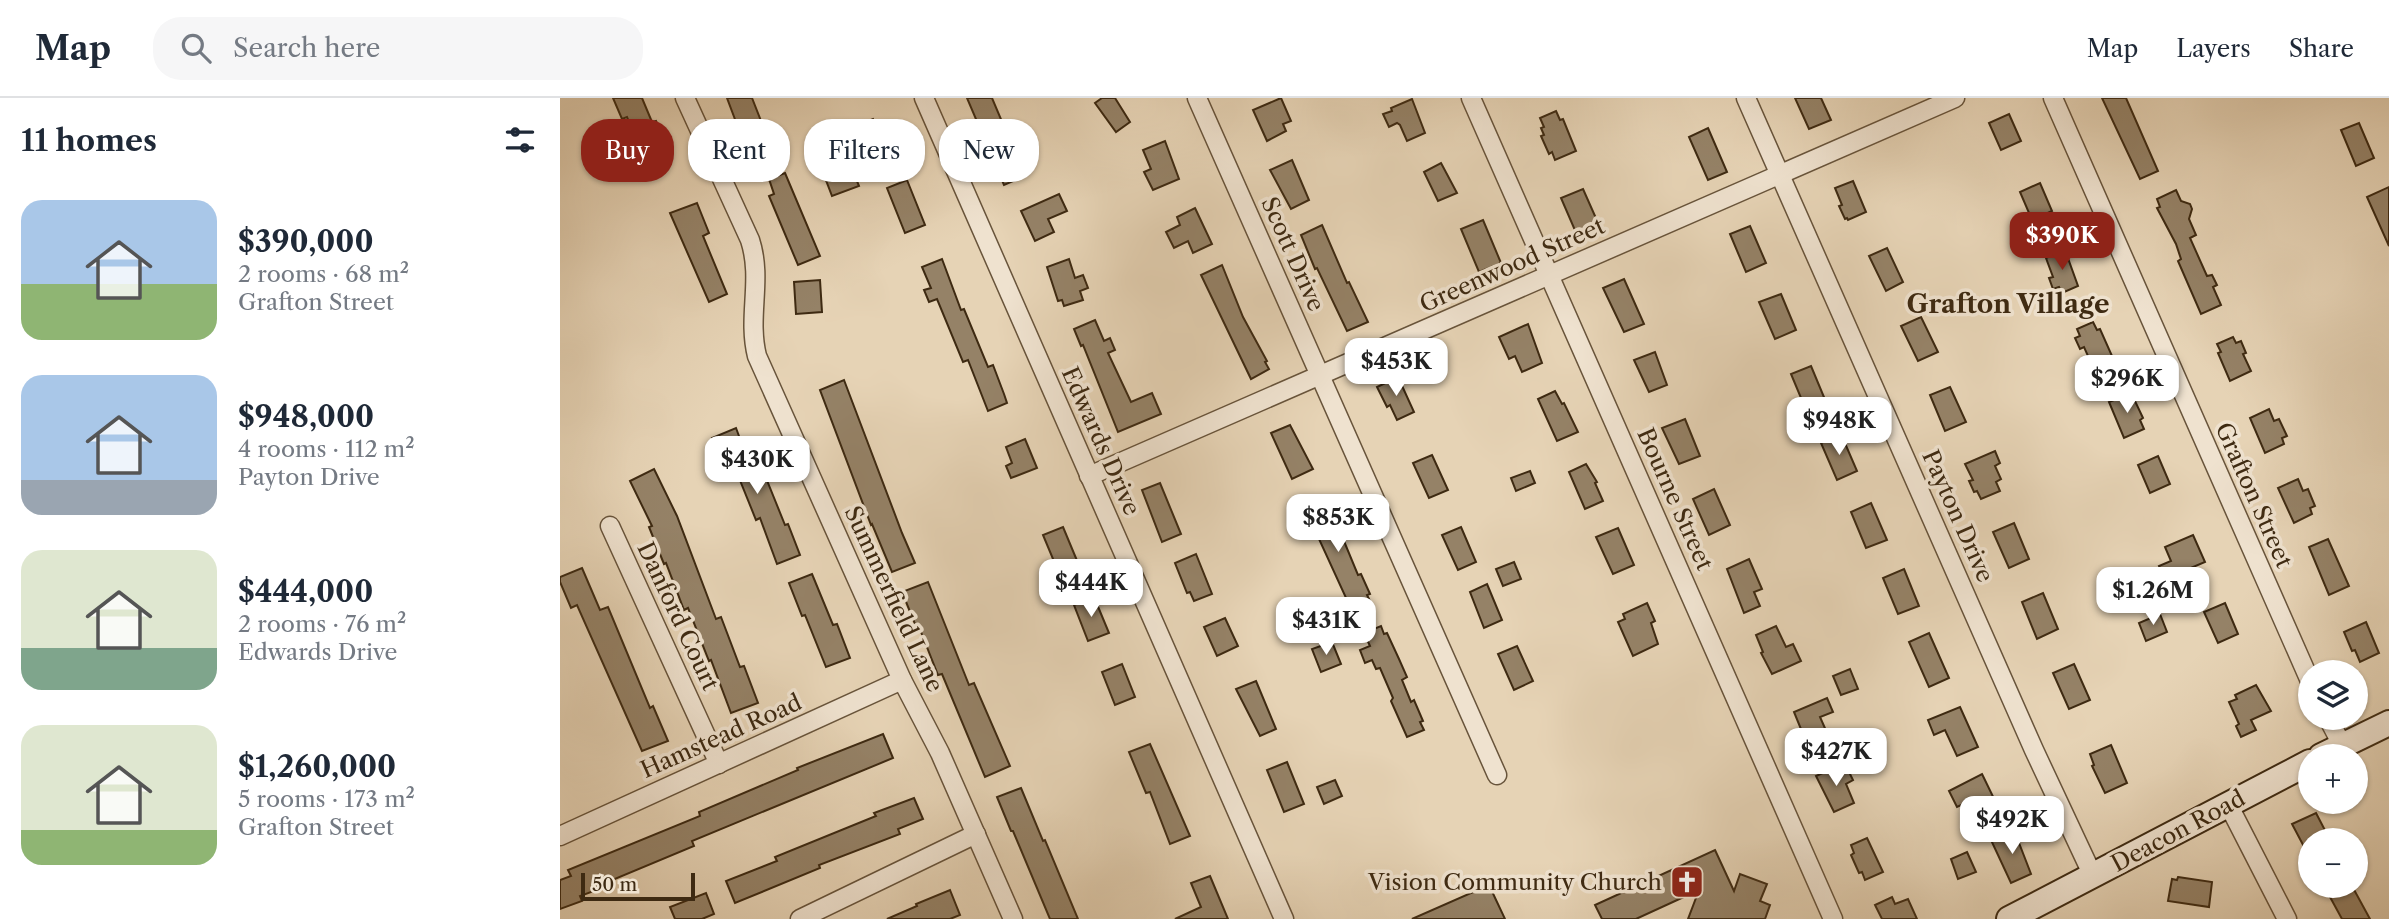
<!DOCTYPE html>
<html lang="en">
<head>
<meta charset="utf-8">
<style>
	body { margin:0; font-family:"Libre Caslon Text",serif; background:#f6f6f7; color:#1f2937; height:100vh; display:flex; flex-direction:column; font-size:26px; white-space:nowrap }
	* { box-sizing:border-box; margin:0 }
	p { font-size:23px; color:#747a83 }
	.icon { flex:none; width:38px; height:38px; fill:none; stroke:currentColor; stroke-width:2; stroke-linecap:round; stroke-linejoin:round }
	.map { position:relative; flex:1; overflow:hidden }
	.details { display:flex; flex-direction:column; background:#fff; width:560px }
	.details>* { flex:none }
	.guide { position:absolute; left:21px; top:21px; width:665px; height:63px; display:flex; gap:14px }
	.buttons { position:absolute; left:1738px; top:562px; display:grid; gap:14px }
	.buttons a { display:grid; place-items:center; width:70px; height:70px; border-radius:50%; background:#fff; box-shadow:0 2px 5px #0004; font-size:35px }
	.scale { position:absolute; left:21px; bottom:18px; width:114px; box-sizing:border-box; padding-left:7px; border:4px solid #3e2a12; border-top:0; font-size:19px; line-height:24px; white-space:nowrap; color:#3e2a12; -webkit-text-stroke:5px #efe2cf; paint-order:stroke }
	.price { position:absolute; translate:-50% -60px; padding:0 16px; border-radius:14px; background:#fff; color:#222; font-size:23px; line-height:46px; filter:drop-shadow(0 2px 4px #0008) }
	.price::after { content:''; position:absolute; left:50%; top:42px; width:21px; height:16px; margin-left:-10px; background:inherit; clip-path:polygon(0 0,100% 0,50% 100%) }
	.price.active { background:#8f2418; color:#fff }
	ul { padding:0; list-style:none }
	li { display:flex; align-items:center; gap:21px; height:175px; padding:0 21px }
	li span { display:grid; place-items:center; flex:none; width:196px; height:140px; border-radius:21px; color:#555 }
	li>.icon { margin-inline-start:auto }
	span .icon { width:84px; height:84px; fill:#fffc; stroke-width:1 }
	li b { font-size:30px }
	h2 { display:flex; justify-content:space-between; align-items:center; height:84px; padding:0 21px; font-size:30px }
	.pill { padding:0 24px; border-radius:28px; background:#fff; box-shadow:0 2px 5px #0004; font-size:24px; line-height:63px }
	.pill.active { background:#8f2418; color:#fff }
	header { display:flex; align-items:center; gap:42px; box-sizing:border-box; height:98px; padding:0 35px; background:#fff; border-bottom:2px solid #e0e1e3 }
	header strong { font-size:33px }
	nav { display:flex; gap:38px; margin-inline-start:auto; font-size:24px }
	.search { width:490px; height:63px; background:#f6f6f7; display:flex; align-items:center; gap:18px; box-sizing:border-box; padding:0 24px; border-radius:28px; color:#747a83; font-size:26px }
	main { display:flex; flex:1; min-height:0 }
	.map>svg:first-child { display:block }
	.building { fill:#958267; stroke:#3e2a12; stroke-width:2 }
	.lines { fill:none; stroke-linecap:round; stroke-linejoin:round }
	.street-casing { stroke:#68543b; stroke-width:21 }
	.secondary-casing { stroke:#3e2a12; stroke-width:28 }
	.street { stroke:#efe2cf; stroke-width:18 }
	.secondary { stroke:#efe2cf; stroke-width:24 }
	.labels { text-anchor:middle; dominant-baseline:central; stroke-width:7; stroke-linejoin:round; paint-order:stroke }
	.street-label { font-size:23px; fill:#3e2a12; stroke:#efe2cf }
	.poi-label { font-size:23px; fill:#3e2a12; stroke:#efe2cf; text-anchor:end }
	.quarter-label { font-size:26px; font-weight:bold; fill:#3e2a12; stroke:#efe2cf }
</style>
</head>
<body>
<header>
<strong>Map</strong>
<div class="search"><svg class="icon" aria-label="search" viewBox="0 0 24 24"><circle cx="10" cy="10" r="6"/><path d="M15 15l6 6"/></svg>Search here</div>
<nav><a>Map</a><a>Layers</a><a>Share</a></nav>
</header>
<main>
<section class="details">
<h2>11 homes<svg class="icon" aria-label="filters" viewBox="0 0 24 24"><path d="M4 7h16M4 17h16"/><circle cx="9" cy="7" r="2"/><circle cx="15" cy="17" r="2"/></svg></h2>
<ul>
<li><span style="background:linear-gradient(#a9c7e8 60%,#8fb573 0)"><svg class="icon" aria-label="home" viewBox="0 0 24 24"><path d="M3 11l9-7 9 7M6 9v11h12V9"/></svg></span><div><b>$390,000</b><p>2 rooms · 68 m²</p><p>Grafton Street</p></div></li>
<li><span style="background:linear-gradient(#a9c7e8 75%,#9aa5b1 0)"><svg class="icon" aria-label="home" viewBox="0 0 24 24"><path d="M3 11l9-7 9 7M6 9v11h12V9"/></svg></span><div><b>$948,000</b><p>4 rooms · 112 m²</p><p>Payton Drive</p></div></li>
<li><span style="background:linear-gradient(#dfe7d0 70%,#7fa58c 0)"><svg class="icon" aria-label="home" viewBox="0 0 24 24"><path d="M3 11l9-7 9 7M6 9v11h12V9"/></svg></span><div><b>$444,000</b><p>2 rooms · 76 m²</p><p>Edwards Drive</p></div></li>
<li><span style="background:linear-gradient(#dfe7d0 75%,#8fb573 0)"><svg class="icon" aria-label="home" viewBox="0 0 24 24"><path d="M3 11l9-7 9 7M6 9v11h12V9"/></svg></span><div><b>$1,260,000</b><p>5 rooms · 173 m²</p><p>Grafton Street</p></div></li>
</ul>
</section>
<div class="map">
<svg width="1829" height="821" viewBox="0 0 1829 821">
	<rect width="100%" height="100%" fill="#e6d3b5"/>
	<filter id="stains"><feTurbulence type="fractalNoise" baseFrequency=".00286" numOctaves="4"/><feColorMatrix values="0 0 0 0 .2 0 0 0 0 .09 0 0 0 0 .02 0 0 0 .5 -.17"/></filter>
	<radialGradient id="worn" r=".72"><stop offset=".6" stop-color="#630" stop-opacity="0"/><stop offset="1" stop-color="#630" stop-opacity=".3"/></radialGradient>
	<g class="building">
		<polygon points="53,0 82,0 92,24 96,23 108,53 85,63 67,19 62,21"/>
		<polygon points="167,0 192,0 201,23 179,32"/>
		<polygon points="407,0 432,0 465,78 444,87"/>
		<polygon points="542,0 555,0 570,24 556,34 535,5"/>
		<polygon points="721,0 731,23 723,26 726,33 707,43 693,12"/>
		<polygon points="1235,0 1261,0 1271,22 1249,31"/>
		<polygon points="1542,0 1566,0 1598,73 1580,81"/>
		<polygon points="852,1 865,35 847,43 840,27 837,25 829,29 823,16 832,13 831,10"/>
		<polygon points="996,13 1000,22 1003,21 1016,53 995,62 992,54 989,56 981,38 984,37 981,30 984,29 980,20"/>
		<polygon points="1449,16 1461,43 1441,52 1429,25"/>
		<polygon points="313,21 329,58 307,67 292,30"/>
		<polygon points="1799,25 1814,60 1796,68 1781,32"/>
		<polygon points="1148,30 1167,74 1148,82 1129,39"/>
		<polygon points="605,43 619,81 593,92 584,74 591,71 583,52"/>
		<polygon points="732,62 749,102 731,111 710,72"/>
		<polygon points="881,65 897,95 878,103 864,74"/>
		<polygon points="290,66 299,88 272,98 264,77"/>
		<polygon points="225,75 260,158 238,167 209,98 214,96 209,81"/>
		<polygon points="347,82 365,127 345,135 327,90"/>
		<polygon points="1293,83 1306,114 1288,122 1287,120 1285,121 1279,108 1282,107 1275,90"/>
		<polygon points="1480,85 1492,113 1472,122 1460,94"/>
		<polygon points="1829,89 1829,148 1807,99"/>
		<polygon points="1023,91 1039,127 1017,137 1001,100"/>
		<polygon points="1616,92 1621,103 1630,106 1632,111 1629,121 1636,137 1630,140 1647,178 1652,177 1657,187 1653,189 1661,207 1641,216 1618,163 1621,161 1616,146 1597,110 1600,109 1597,101"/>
		<polygon points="499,96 507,113 488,121 494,134 475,143 461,113"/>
		<polygon points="137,105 149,135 143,138 167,196 149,204 110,115"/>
		<polygon points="635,110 652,146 633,155 628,143 614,150 606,134 620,127 617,119"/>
		<polygon points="923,122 941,165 919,174 901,131"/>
		<polygon points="762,127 787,185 789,184 808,224 787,233 757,170 755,171 741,137"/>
		<polygon points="1190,128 1206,165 1186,174 1170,136"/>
		<polygon points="1327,150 1343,184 1326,193 1309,158"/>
		<polygon points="1505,152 1518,188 1502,195 1499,189 1493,191 1489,180 1493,179 1486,160"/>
		<polygon points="382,161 401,212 404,211 428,269 433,267 444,296 447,305 428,313 408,262 403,264 377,201 369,204 364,192 371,190 362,169"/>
		<polygon points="509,161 515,180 523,177 528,190 520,193 523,202 504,208 502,202 498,203 487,169"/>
		<polygon points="662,167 683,219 707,263 705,264 709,271 691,281 641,177"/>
		<polygon points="1064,181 1084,226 1064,234 1043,190"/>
		<polygon points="260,182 262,214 236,216 234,184"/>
		<polygon points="1221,196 1236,232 1215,241 1199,204"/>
		<polygon points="1361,219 1378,254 1358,263 1341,228"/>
		<polygon points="535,222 544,243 550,240 555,252 548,255 571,304 592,295 601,316 558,334 523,247 521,248 514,231"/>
		<polygon points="1533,224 1537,232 1540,231 1552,258 1532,267 1524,249 1520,251 1515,240 1520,238 1517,231"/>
		<polygon points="968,226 982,265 962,274 955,258 949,261 939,239"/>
		<polygon points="1673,239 1676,245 1681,243 1686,255 1683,256 1691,273 1670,283 1658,255 1661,254 1657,246"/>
		<polygon points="1095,254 1107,287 1089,294 1074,262"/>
		<polygon points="1251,268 1266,304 1246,312 1231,276"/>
		<polygon points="838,279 854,314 837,322 830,307 827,309 817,289"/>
		<polygon points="284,282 342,435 355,465 332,474 312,426 311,427 260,292"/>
		<polygon points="1390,289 1406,324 1385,333 1370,297"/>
		<polygon points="995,293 1002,306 1004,305 1018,334 997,343 978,301"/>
		<polygon points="1569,296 1573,304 1575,303 1583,320 1580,322 1584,331 1564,340 1549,304"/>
		<polygon points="1709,311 1714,323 1719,321 1727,338 1722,340 1724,346 1705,355 1690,320"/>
		<polygon points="1125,321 1140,358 1119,366 1102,330"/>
		<polygon points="730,327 753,371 732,381 711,335"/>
		<polygon points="176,330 196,384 206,380 225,427 228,426 240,457 217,466 200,420 196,422 175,370 165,374 152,340"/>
		<polygon points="1281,336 1297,373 1277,382 1261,345"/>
		<polygon points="465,341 477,370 451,380 446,368 452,365 446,349"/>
		<polygon points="1435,353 1440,365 1435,368 1441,381 1436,384 1440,393 1421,401 1417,393 1414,394 1409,383 1413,382 1405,366"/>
		<polygon points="872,357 888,392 869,400 853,365"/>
		<polygon points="1598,358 1610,386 1590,395 1578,367"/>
		<polygon points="1026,366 1037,384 1035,385 1043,403 1025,411 1009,374"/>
		<polygon points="94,371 117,418 156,521 161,519 180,569 184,568 198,605 171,615 151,562 149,563 128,510 124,512 106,465 104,466 89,429 92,428 70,383"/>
		<polygon points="970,373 975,385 956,393 951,380"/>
		<polygon points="1738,381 1743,393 1748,391 1755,408 1750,410 1752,416 1734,425 1718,390"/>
		<polygon points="600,385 621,436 602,444 582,392"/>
		<polygon points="1154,391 1170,427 1149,437 1133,401"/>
		<polygon points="762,398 771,420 774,419 798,477 801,476 810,496 807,497 811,505 792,513 743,406"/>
		<polygon points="1311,405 1327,442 1306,450 1291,414"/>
		<polygon points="1454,425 1469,461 1449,470 1433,434"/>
		<polygon points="503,429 518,465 498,473 483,437"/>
		<polygon points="901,429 916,464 898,472 882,437"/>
		<polygon points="1058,430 1074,467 1053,476 1036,439"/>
		<polygon points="1633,437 1645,464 1605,481 1599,468 1611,463 1605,449"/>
		<polygon points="1768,441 1789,488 1769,497 1749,449"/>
		<polygon points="636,456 652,496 634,503 630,494 627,495 615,465"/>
		<polygon points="1189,461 1202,491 1194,494 1200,508 1184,515 1167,471"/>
		<polygon points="954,464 961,481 943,488 936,471"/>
		<polygon points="22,470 40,512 48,509 90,610 93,608 108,643 82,653 17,507 11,510 0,484 0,479"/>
		<polygon points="1344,471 1359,508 1338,516 1323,480"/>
		<polygon points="252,476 273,527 277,526 290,560 266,569 245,517 242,518 229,485"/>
		<polygon points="368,484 409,587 414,585 450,668 425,679 382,576 378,577 359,529 357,531 342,494"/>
		<polygon points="927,486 942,522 924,530 910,494"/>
		<polygon points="1483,495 1498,531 1477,541 1462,504"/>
		<polygon points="534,499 549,535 528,543 514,507"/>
		<polygon points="1087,505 1095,523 1091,525 1098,546 1073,558 1058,524 1065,521 1063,516"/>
		<polygon points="1665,505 1678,536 1658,545 1644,514"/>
		<polygon points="1600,516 1607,534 1586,543 1579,525"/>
		<polygon points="665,520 678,548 657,558 644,529"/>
		<polygon points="1806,524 1819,555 1800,564 1795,552 1792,553 1784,534"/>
		<polygon points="821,528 824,536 827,535 839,561 847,579 842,582 851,604 854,602 863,623 860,624 864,632 847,639 831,603 833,600 820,570 816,571 812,562 805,565 800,552 810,548 804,535"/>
		<polygon points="1216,528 1226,549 1233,546 1241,563 1212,576 1201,555 1203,554 1196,537"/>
		<polygon points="1369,535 1389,580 1369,589 1349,544"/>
		<polygon points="772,544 781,566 761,574 752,551"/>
		<polygon points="957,548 973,583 954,592 938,556"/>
		<polygon points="562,566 575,599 555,607 542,574"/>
		<polygon points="1514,566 1530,602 1509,611 1493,575"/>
		<polygon points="1290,571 1298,591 1281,597 1273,578"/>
		<polygon points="696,583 716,631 700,638 676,591"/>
		<polygon points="1696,587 1711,613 1691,622 1696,632 1681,639 1676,628 1679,626 1669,604 1677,601 1675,597"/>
		<polygon points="1267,600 1273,614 1260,619 1268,637 1247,646 1234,614"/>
		<polygon points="1400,609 1418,649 1397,658 1385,632 1374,637 1368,622"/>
		<polygon points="323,636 333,660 132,743 134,748 33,790 34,793 20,798 22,803 0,811 0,782 11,778 8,772 140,718 139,714 238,672 237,670"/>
		<polygon points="590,646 630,738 610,746 590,694 586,695 569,654"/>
		<polygon points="1551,647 1567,685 1545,695 1532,668 1534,667 1530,656"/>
		<polygon points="727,664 744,706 724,714 707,672"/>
		<polygon points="1278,668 1281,676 1288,672 1293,682 1286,686 1294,705 1274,714 1256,678"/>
		<polygon points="1422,676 1440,713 1422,722 1412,702 1397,709 1389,693"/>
		<polygon points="775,682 782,698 764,706 757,689"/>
		<polygon points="461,690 483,743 485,742 518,821 490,821 453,733 451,733 437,699"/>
		<polygon points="354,700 363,721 338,731 340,736 259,767 260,770 175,805 166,783 217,763 215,759 316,718 314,715"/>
		<polygon points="1756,715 1770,742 1750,742 1750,760 1732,726"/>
		<polygon points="1454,732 1471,776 1451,785 1431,742"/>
		<polygon points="1307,740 1323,774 1305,782 1302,774 1299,775 1291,757 1294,755 1291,747"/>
		<polygon points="1155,752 1174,793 1180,776 1207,786 1200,803 1210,807 1205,821 1128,821 1139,792 1076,821 1042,821 1035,807"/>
		<polygon points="1407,754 1416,774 1398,781 1391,761"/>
		<polygon points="650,778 668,821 615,821 641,809 631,785"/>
		<polygon points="1618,779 1652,784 1649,809 1608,803 1612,781 1617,782"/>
		<polygon points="929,787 945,821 852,821"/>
		<polygon points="1764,788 1792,788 1810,821 1782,821"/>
		<polygon points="390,792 400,817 390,821 327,821 357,808 356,806"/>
		<polygon points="146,795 154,816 142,821 115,821 110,809"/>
		<polygon points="1332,799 1335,806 1348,801 1357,821 1322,821 1315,807"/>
	</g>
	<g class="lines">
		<defs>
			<g id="street">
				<path d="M125,0L190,142C203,182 187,218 197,258L342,582L380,655L453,821"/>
				<polyline points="364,0 724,821"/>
				<polyline points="637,0 937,677"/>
				<polyline points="911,0 1273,821"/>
				<polyline points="1186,0 1474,652 1533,778"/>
				<polyline points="1493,0 1750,583"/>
				<polyline points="529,378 1395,0"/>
				<polyline points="50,428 159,666"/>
				<polyline points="1768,620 1782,647"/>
				<polyline points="1668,706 1727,821"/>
				<polyline points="0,738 342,582"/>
				<polyline points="240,821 416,736"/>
			</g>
			<g id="secondary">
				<polyline points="1761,658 1829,625"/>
				<polyline points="1449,821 1750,664"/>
			</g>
		</defs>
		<use href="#street" class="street-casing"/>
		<use href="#secondary" class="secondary-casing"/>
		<use href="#street" class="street"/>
		<use href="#secondary" class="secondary"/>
	</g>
	<defs>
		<symbol id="church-square" viewBox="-11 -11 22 22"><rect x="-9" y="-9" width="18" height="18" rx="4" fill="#8f2418" stroke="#efe2cf"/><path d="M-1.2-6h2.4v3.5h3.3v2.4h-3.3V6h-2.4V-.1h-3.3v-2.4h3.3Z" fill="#fff"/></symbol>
	</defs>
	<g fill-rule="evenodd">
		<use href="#church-square" x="1108" y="765" width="38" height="38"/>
	</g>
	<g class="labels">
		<g class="street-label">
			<text transform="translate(733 156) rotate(66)">Scott Drive</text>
			<text transform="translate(952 167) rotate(-24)">Greenwood Street</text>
			<text transform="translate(541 343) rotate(66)">Edwards Drive</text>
			<text transform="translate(1694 397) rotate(66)">Grafton Street</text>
			<text transform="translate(1115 401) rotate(66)">Bourne Street</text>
			<text transform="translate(1398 418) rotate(66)">Payton Drive</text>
			<text transform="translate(334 501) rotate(65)">Summerfield Lane</text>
			<text transform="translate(118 518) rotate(65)">Danford Court</text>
			<text transform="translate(161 638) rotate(-24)">Hamstead Road</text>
			<text transform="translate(1618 733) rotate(-28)">Deacon Road</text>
		</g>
		<g class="poi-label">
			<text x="1102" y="784">Vision Community Church</text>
		</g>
		<g class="quarter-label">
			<text x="1448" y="206">Grafton Village</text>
		</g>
	</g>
	<rect width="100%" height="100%" filter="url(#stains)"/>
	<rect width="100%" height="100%" fill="url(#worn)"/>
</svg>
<div class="buttons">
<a><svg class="icon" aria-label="layers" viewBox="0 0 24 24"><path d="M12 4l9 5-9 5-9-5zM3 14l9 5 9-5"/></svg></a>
<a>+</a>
<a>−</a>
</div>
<div class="scale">50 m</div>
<b class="price active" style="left:1502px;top:174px">$390K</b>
<b class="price" style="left:836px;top:300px">$453K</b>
<b class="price" style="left:1567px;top:317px">$296K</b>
<b class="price" style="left:1279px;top:359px">$948K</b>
<b class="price" style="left:197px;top:398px">$430K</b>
<b class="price" style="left:778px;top:456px">$853K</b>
<b class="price" style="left:531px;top:521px">$444K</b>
<b class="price" style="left:1593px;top:529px">$1.26M</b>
<b class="price" style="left:766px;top:559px">$431K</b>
<b class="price" style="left:1276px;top:690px">$427K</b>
<b class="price" style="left:1452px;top:758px">$492K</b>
<div class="guide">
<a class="pill active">Buy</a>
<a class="pill">Rent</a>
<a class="pill">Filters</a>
<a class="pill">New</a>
</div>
</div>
</main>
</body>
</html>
